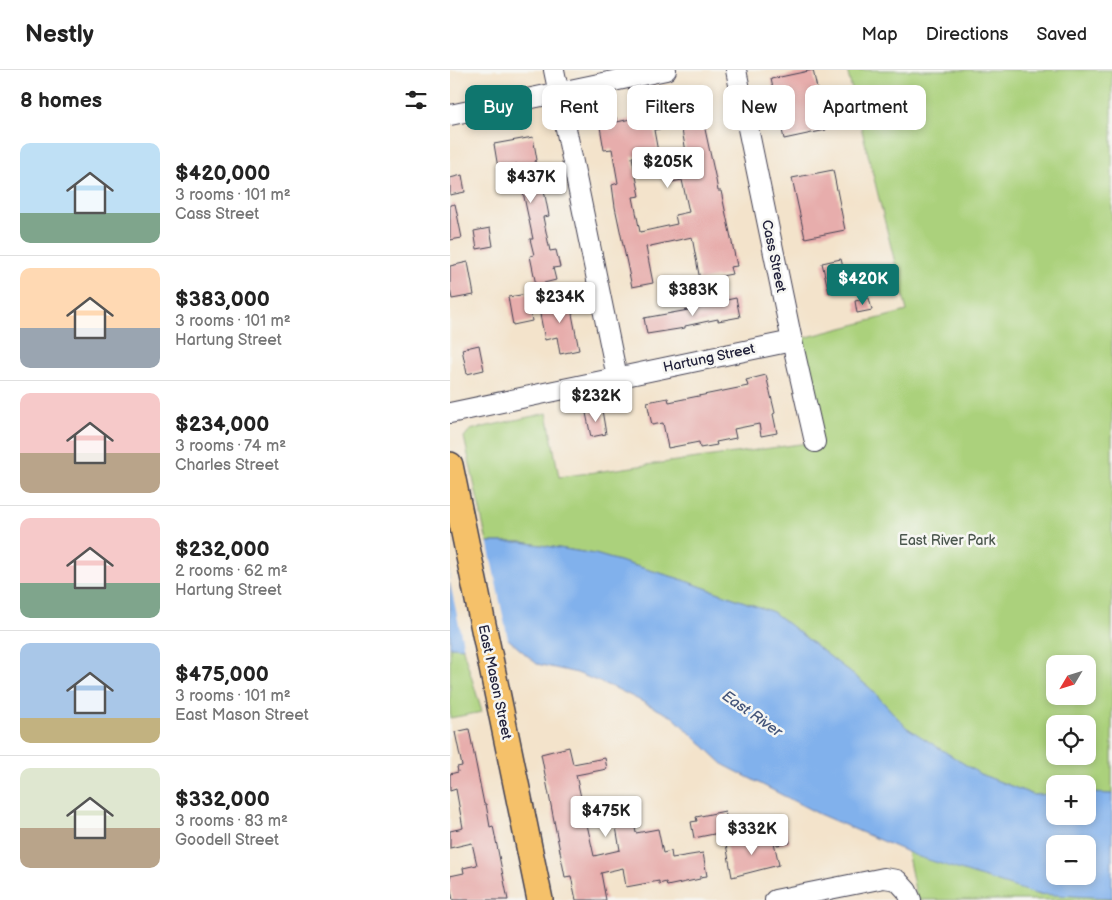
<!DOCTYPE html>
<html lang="en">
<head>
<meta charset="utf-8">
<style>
	body { margin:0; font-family:"Balsamiq Sans",sans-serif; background:#f2f2f2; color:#222; height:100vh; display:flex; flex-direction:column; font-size:19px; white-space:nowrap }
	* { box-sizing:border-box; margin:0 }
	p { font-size:16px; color:#767676 }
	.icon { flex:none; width:28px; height:28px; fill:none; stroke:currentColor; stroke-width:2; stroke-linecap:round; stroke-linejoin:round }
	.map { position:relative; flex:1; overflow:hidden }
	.details { display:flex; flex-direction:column; background:#fff; width:450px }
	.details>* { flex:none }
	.guide { position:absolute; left:15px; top:15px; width:475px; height:45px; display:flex; gap:10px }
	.needle { width:32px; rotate:232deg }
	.tools { position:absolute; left:596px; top:585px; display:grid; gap:10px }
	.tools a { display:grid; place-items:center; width:50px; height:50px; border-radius:10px; background:#fff; box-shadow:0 2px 8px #0003; font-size:25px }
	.price { position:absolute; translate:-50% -42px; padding:0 11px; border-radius:5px; background:#fff; color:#222; font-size:16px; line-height:32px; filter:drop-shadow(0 1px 2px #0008) }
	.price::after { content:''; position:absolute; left:50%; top:30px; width:15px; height:11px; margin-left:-8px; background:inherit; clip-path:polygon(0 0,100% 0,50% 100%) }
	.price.current { background:#0f766e; color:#fff }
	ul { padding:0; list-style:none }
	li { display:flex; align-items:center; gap:15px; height:125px; padding:0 20px }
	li+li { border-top:1px solid #e0e0e0 }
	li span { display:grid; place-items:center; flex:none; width:140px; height:100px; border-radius:10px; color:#555 }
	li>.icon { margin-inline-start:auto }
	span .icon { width:60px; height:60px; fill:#fffc; stroke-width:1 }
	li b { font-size:21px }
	h2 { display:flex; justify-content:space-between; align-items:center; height:60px; padding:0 20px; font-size:21px }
	.chip { padding:0 18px; border-radius:10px; background:#fff; box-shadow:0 2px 8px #0003; font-size:18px; line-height:45px }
	.chip.current { background:#0f766e; color:#fff }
	header { display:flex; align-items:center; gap:30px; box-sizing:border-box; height:70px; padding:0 25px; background:#fff; border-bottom:1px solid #e0e0e0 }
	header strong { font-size:24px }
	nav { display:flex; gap:28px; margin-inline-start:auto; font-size:18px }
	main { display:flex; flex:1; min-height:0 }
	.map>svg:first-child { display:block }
	.green { fill:#abd17b; stroke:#667a5b; fill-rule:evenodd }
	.water { fill:#81b1ec; stroke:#526a94; fill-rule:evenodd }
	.pier { fill:#f3e3cb }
	.building { fill:#e7adac; fill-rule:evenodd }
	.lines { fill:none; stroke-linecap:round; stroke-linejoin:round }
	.minor-casing { stroke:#413f51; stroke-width:22 }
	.major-casing { stroke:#413f51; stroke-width:28 }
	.minor { stroke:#fff; stroke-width:20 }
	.major { stroke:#f5c16b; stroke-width:25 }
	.labels { text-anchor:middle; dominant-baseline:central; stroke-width:5; stroke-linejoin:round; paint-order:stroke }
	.street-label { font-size:14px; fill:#22223b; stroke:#f6f6f2 }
	.park-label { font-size:14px; fill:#4b574e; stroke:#f6f6f2 }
	.water-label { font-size:15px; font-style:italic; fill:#435479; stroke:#f6f6f2 }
</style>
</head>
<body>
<header>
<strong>Nestly</strong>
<nav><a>Map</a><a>Directions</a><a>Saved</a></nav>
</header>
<main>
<section class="details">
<h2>8 homes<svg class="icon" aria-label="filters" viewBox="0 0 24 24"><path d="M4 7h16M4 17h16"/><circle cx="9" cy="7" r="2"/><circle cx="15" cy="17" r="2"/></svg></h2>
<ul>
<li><span style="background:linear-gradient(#bfe0f5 70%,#7fa58c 0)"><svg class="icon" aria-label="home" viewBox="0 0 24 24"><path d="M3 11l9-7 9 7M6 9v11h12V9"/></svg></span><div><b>$420,000</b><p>3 rooms · 101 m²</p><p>Cass Street</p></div></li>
<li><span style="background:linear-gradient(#ffd9b3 60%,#9aa5b1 0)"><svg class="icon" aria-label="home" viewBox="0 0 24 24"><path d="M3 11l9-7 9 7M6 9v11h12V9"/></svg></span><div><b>$383,000</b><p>3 rooms · 101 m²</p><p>Hartung Street</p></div></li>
<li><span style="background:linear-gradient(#f6c9c9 60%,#b9a48a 0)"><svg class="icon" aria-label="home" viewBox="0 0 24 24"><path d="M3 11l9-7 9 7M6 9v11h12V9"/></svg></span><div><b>$234,000</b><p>3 rooms · 74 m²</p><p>Charles Street</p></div></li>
<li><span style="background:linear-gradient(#f6c9c9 65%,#7fa58c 0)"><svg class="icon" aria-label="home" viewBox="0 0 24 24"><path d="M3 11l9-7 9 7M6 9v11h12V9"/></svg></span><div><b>$232,000</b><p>2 rooms · 62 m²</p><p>Hartung Street</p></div></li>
<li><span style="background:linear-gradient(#a9c7e8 75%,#c2b280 0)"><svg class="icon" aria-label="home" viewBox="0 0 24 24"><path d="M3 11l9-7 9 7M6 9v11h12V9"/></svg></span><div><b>$475,000</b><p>3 rooms · 101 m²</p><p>East Mason Street</p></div></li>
<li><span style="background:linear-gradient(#dfe7d0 60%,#b9a48a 0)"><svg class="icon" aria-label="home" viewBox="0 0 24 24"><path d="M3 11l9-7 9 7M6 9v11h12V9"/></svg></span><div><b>$332,000</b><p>3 rooms · 83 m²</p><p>Goodell Street</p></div></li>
</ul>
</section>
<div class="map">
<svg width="662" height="830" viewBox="0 0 662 830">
	<rect width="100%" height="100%" fill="#f6f6f2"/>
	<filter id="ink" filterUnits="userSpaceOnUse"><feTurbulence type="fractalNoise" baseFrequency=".02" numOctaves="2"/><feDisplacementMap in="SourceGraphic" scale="10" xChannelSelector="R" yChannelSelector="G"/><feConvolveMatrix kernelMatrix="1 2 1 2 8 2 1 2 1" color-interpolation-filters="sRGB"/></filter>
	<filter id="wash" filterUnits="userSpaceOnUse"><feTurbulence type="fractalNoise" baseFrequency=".0096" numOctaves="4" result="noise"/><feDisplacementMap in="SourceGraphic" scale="20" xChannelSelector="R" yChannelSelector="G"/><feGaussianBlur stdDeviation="1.12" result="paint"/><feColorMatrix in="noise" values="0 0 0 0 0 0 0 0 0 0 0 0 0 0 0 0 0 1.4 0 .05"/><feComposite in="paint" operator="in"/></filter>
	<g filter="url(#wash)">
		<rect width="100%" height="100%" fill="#f3e3cb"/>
		<g class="green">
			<path d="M397,0H662V724L638,723V714H605V724L584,725L530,704L455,657L420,618L323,542L227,508L145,484L72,472H37L14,367L20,360L97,343L109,407L365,372L342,271L457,241ZM605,594H638V626H605ZM605,654H638V686H605Z"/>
			<polygon points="12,576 32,642 0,648 0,577"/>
			<polygon points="457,781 586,824 662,826 662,830 467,830"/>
		</g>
		<path class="water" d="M0,472H72L145,484L227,508L323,542L420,618L456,657L530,704L584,725L605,724V746H638V723L662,724V828L586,824L469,787L369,744L274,695L223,647L167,619L127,603L87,594L58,569L38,579L0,577ZM605,774H638V806H605Z"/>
		<polygon class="pier" points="4,470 37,470 59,574 57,572 47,577 29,580 14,579 0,512 0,471"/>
		<g id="blocks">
			<g class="building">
				<polygon points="363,0 376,60 334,69 321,9"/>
				<path d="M252,29L256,49L253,50L266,110L268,121H271L287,196L280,197L282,204L250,210L242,167L196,177L203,213L182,217L165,137L162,115L168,113L162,79L154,80L149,51L166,47L167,52L207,43L206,39ZM231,55L237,87L213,92L217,113L232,110L239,142L225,145L227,154L190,162L183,127L190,126L182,87L208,82L204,60Z"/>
				<polygon points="83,67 87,90 85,91 90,116 93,115 99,146 93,147 100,181 106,180 110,197 103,198 106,210 86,215 80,186 84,185 80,169 83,169 67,94 48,98 44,74"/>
				<polygon points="383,100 395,160 355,168 342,108"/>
				<polygon points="12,105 15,122 0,125 0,108"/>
				<polygon points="5,134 12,168 0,170 0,135"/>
				<polygon points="40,158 43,176 27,179 24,161"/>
				<polygon points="391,189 398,219 379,223 372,193"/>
				<polygon points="18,192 24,225 2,229 0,219 0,196"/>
				<polygon points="77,224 82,251 63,255 58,227"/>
				<polygon points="120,226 124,243 122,244 129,280 110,284 107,267 95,270 89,239 103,236 101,230"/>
				<polygon points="286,228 290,247 268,251 268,249 235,256 235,258 197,264 194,248 244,239 244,237"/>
				<polygon points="419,228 422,240 407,243 405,231"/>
				<polygon points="29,275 34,300 17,304 12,279"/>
				<polygon points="316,305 325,343 323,344 327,363 311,366 309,354 284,359 286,368 266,372 267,375 250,378 249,372 218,378 213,353 202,355 197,332 218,328 219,332 298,316 296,310"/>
				<polygon points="152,340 156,364 141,367 136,343"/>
				<polygon points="19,659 34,734 36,734 40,757 43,756 58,830 3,830 0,816 0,806 14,803 13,798 27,795 22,773 0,778 0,761 13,758 6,719 0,721 0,704 8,702 7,697 12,696 5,662"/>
				<polygon points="119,677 123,694 155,688 157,699 126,705 144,786 170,780 165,751 183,747 186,763 208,759 213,783 221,781 222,788 253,783 257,806 250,807 250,809 217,816 216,812 209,814 209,811 176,817 173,798 151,803 156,830 126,830 121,806 115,807 91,684"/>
				<polygon points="275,741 279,761 244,768 241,752 247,751 246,747"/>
				<polygon points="336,757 340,773 327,775 324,759"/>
				<polygon points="323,768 329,795 282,807 276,774 291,771 292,774"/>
			</g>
		</g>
	</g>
	<g filter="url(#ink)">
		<use href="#blocks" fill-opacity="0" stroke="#413f51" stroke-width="1"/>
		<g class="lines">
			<defs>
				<g id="minor">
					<polyline points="104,0 167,307"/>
					<polyline points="286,0 342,271 365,372"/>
					<polyline points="0,45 216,0"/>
					<polyline points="0,343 342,271"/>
					<polyline points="325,830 434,808 447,810 457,821 461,830"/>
				</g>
				<polyline id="major" points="0,395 90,830"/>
			</defs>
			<use href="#minor" class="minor-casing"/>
			<use href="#major" class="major-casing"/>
			<use href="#minor" class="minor"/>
			<use href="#major" class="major"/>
		</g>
	</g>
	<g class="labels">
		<g class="street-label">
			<text transform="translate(324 186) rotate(78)">Cass Street</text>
			<text transform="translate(259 288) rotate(-12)">Hartung Street</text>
			<text transform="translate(45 612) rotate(78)">East Mason Street</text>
		</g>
		<g class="park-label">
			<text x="497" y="470">East River Park</text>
		</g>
		<g class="water-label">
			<text transform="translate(302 644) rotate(35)">East River</text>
		</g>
	</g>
</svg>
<div class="tools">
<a><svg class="needle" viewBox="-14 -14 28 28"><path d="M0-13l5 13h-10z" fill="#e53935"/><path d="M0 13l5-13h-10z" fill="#767676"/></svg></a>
<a><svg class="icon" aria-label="locate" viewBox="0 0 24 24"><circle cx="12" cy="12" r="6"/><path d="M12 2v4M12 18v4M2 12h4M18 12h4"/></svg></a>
<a>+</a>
<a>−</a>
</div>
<b class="price" style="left:218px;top:119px">$205K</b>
<b class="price" style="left:81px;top:134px">$437K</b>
<b class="price current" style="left:413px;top:236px">$420K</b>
<b class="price" style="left:243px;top:247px">$383K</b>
<b class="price" style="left:110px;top:254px">$234K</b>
<b class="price" style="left:146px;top:353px">$232K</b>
<b class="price" style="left:156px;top:768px">$475K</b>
<b class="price" style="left:302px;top:786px">$332K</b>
<div class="guide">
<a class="chip current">Buy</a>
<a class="chip">Rent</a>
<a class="chip">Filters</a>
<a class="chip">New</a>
<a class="chip">Apartment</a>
</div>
</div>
</main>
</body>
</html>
